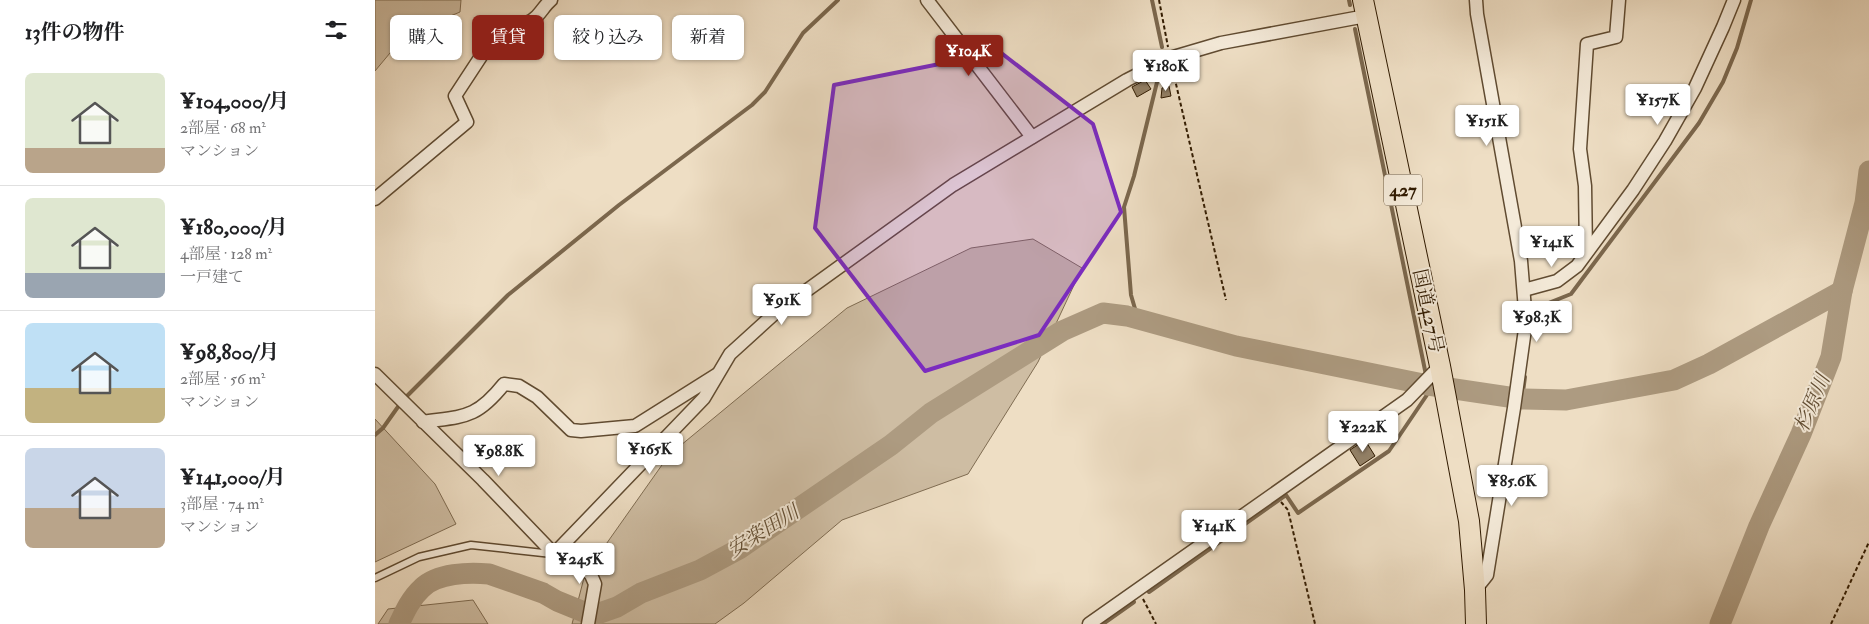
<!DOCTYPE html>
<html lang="ja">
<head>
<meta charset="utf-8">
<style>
	body { margin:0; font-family:"IM FELL Double Pica","Noto Serif JP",serif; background:#f2f2f2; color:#202124; height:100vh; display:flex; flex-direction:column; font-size:19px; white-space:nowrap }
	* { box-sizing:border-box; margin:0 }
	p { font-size:16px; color:#757577 }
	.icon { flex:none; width:28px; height:28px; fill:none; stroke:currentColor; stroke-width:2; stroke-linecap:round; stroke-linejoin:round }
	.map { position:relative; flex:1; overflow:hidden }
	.panel { display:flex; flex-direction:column; background:#fff; width:375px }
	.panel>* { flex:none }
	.top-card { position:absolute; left:15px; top:15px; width:475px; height:45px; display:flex; gap:10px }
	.price { position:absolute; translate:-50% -42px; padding:0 11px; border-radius:5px; background:#fff; color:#222; font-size:16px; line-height:32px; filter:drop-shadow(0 1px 2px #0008) }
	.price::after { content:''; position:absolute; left:50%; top:30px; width:15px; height:11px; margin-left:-8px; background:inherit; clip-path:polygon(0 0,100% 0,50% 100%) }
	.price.on { background:#8f2418; color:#fff }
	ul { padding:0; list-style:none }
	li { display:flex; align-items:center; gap:15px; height:125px; padding:0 25px }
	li+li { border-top:1px solid #e0e0e0 }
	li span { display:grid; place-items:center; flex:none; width:140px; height:100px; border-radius:8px; color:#555 }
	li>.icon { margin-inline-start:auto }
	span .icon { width:60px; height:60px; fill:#fffc; stroke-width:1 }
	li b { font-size:21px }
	h2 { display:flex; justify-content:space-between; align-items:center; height:60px; padding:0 25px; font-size:21px }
	.pill { padding:0 18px; border-radius:8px; background:#fff; box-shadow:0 1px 4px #0004; font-size:18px; line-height:45px }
	.pill.on { background:#8f2418; color:#fff }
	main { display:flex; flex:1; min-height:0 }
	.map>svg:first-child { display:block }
	.green { fill:#cebda3; stroke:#7f6c52 }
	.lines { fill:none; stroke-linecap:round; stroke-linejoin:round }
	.stream { stroke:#7b674d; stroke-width:4 }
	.river { stroke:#ad9b81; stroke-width:21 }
	.building { fill:#938066; stroke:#301a00 }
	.service-casing { stroke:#604b31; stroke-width:9 }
	.minor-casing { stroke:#604b31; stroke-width:15 }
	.trunk-casing { stroke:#301a00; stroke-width:22 }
	.path { stroke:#301a00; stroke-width:2; stroke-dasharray:4 2.5; stroke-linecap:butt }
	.service { stroke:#f4ead9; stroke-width:6 }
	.minor { stroke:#f4ead9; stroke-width:12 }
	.trunk { stroke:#eedec4; stroke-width:20 }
	.marked { fill:#7b2cbf; fill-opacity:0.2; stroke:#7b2cbf; stroke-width:4; stroke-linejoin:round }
	.labels { text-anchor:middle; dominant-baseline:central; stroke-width:4; stroke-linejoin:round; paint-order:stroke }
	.shield { fill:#f4ead9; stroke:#6b5841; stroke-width:1 }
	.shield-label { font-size:18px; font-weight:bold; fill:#301a00 }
	.street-label { font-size:19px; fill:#301a00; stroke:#f4ead9 }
	.water-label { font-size:20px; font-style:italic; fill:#624e34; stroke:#f4ead9 }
</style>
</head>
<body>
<main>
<section class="panel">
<h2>13件の物件<svg class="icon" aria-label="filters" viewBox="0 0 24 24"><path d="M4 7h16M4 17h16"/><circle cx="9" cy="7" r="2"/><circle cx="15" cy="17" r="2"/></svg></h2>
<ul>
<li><span style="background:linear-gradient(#dfe7d0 75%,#b9a48a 0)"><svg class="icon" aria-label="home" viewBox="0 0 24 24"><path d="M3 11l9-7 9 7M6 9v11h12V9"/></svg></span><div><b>¥104,000/月</b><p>2部屋 · 68 m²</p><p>マンション</p></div></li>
<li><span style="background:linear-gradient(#dfe7d0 75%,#9aa5b1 0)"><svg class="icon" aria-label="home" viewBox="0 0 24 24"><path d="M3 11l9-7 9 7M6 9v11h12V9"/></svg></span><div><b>¥180,000/月</b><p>4部屋 · 128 m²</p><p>一戸建て</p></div></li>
<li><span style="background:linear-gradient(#bfe0f5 65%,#c2b280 0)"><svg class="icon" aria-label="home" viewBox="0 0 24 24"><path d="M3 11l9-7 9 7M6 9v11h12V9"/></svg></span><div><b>¥98,800/月</b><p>2部屋 · 56 m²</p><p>マンション</p></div></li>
<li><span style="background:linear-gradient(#c9d6e8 60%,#b9a48a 0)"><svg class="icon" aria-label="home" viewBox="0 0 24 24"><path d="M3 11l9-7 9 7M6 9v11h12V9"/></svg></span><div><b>¥141,000/月</b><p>3部屋 · 74 m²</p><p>マンション</p></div></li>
</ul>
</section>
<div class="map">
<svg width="1494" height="624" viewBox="0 0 1494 624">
	<rect width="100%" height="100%" fill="#eedec4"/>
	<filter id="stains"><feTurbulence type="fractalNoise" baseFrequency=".004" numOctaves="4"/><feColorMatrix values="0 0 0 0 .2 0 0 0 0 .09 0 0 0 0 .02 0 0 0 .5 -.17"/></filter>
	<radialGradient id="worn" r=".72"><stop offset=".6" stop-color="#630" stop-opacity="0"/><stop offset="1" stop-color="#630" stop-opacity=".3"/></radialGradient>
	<g class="green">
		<polygon points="0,0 86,0 85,12 30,35 0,71"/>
		<polygon points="658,239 707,268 663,362 593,474 467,520 369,603 340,624 197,624 210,574 294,455 472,308 596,248"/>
		<polygon points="0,419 60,484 81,524 0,562"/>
		<polygon points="98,600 113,624 3,624 13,609"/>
	</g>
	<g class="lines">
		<g class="stream">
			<polyline points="777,0 787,47"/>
			<polyline points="974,0 975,5"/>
			<polyline points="980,29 1051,375"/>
			<polyline points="1154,312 1161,308 1196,294 1324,123 1348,82 1362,48 1376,0"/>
			<polyline points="763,319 756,295 749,207 759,176 784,74"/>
			<polyline points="30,398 133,295 244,205 377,105 390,92 428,33 463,0"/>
			<polyline points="1147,399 1150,377"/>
			<polyline points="0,435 8,428 25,404"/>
			<polyline points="774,592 911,495 923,513 1014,451 1058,386"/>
			<polyline points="728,624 759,602"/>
		</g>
		<g class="river">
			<path d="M24,624C30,611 36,598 47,588C62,573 94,572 114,574L168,593L182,601L209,612L222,614L242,607L266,593L325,570L364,549L516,445L556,413L687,331L728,313L752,316L861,346L1053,385L1147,399L1191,400L1299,380L1334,364L1467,291"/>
			<polyline points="1345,624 1384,526 1426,434 1456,357 1467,291 1490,203 1494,171"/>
		</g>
	</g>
	<g class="building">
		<polygon points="770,80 776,89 762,97 757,87"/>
		<polygon points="794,86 796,96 786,98 787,88"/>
		<polygon points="990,440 1000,456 985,466 975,450"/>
	</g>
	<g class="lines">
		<defs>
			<polyline id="service" points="0,578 44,557 96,545 177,554"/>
			<g id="minor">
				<polyline points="552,0 657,137"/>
				<path d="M0,199L92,122L80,96L120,35C133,28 152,27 162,16C167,11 170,5 176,0"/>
				<polyline points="1211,252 1210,186 1205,149 1212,44 1241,37 1244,0"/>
				<polyline points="1149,290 1182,281 1202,266 1258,190 1290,141 1320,88 1348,27 1359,0"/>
				<polyline points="0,374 108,480 179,554 206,565 216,575 220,584 213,624"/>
				<path d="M48,422C89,416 101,419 129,384L144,386L162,397L196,430L206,431L260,426L341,375"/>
				<polyline points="179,554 329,398 355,354 399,314 578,185 752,80 795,58 846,43 991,16"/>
				<polyline points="1100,590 1112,575 1139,408 1151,322 1146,261 1102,14 1101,0"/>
				<polyline points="714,624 1032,400 1065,366"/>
			</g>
			<polyline id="trunk" points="988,0 1065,366 1094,521 1100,590 1101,624"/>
		</defs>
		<use href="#service" class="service-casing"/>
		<use href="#minor" class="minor-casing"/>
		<use href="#trunk" class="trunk-casing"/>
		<g class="path">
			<polyline points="784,0 793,47"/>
			<polyline points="798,71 851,300"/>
			<polyline points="906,502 913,510 940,624"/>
			<polyline points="768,599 781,624"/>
			<polyline points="1456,624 1494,542"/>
		</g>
		<use href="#service" class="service"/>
		<use href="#minor" class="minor"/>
		<use href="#trunk" class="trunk"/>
	</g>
	<path class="marked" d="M625,52L718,124L746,212L664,335L550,371L440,228L459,85Z"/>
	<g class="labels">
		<rect class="shield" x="1009" y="174.5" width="38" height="31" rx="4"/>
		<g class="shield-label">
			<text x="1028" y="190">427</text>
		</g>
		<g class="street-label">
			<text transform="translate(1053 311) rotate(78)">国道427号</text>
		</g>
		<g class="water-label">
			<text transform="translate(1437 403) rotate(-67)">杉原川</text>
			<text transform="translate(388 531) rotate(-32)">安楽田川</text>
		</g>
	</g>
	<rect width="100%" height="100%" filter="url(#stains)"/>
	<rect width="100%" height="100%" fill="url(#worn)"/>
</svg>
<b class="price on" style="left:594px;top:77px">¥104K</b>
<b class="price" style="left:791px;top:92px">¥180K</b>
<b class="price" style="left:1283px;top:126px">¥157K</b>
<b class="price" style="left:1112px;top:147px">¥151K</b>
<b class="price" style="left:1177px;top:268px">¥141K</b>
<b class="price" style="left:407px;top:326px">¥91K</b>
<b class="price" style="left:1162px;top:343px">¥98.3K</b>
<b class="price" style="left:988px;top:453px">¥222K</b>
<b class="price" style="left:275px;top:475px">¥165K</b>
<b class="price" style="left:124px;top:477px">¥98.8K</b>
<b class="price" style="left:1137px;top:507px">¥85.6K</b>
<b class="price" style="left:839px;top:552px">¥141K</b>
<b class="price" style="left:205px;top:585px">¥245K</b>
<div class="top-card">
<a class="pill">購入</a>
<a class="pill on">賃貸</a>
<a class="pill">絞り込み</a>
<a class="pill">新着</a>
</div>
</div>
</main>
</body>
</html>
